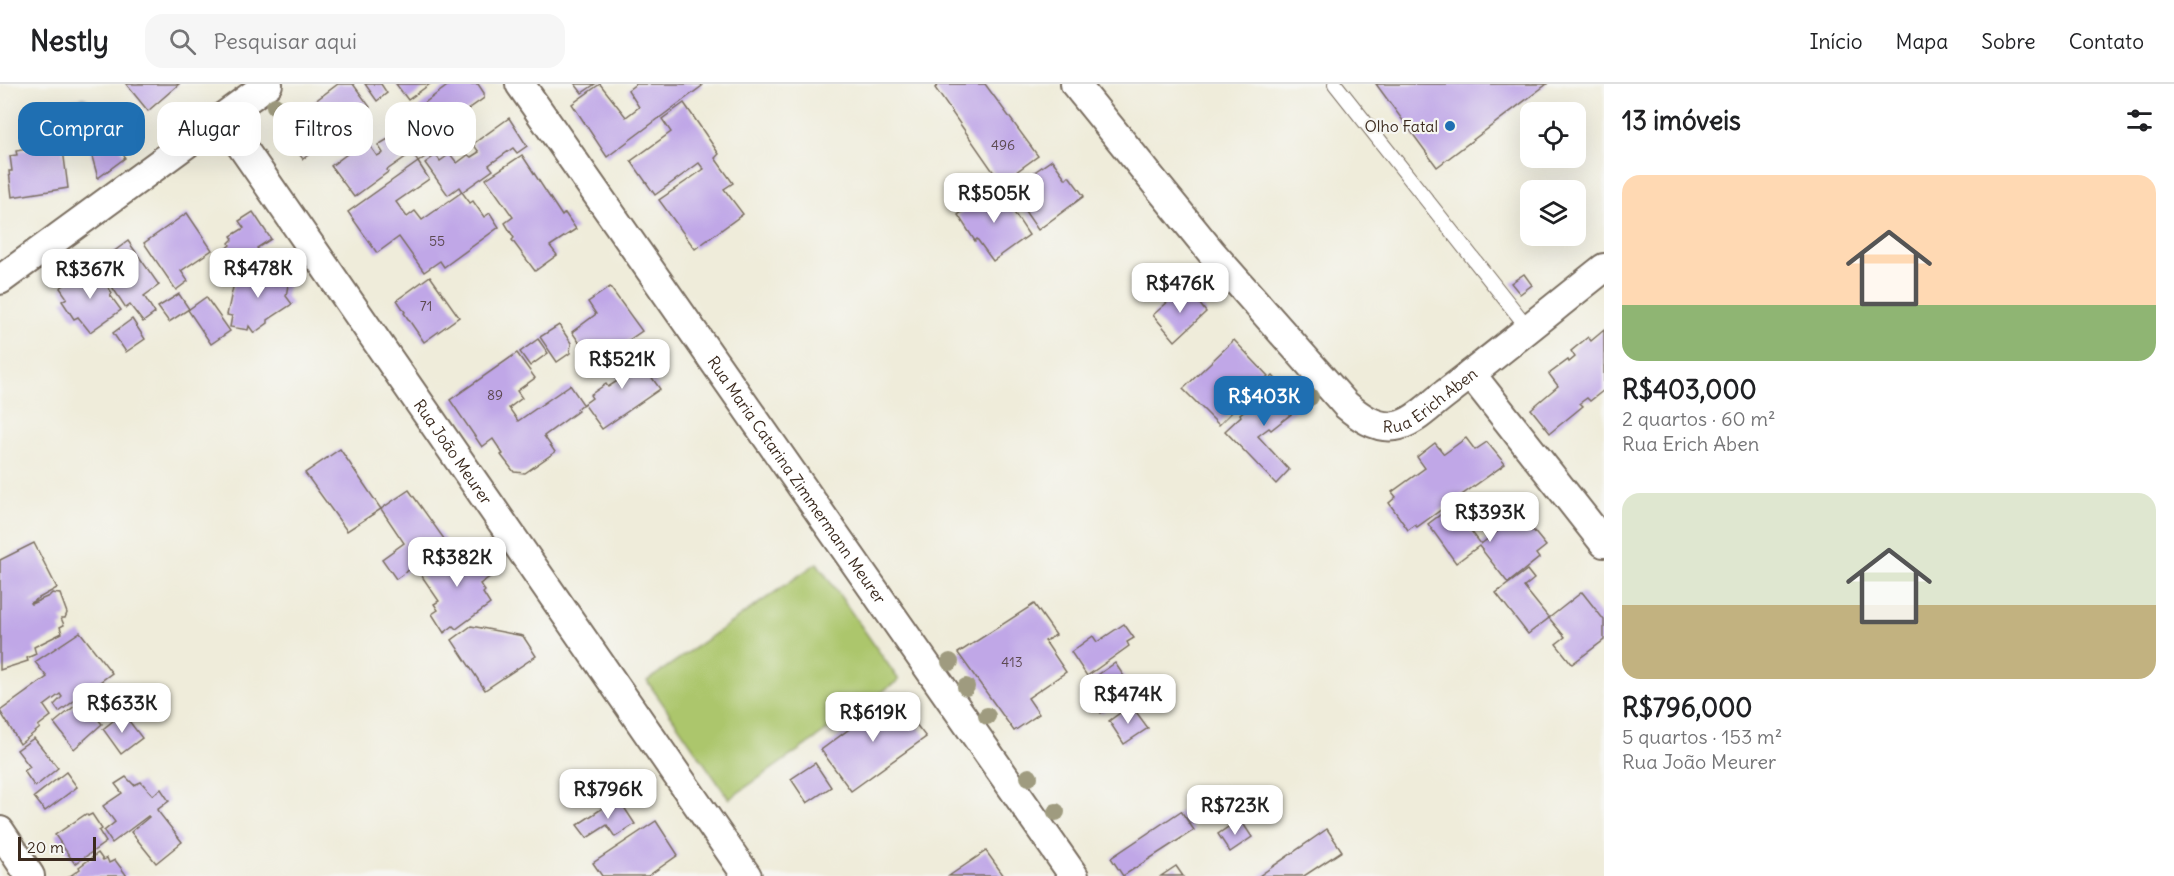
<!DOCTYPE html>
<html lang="pt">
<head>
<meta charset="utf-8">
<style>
	body { margin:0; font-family:Delius,sans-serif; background:#f6f6f6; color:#202124; height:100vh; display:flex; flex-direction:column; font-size:22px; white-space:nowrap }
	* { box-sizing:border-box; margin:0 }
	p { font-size:20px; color:#757577 }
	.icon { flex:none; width:33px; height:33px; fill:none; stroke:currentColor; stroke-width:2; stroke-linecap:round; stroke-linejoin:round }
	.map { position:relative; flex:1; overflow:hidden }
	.panel { display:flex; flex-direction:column; background:#fff; width:570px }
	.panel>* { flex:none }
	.banner { position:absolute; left:18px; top:18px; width:570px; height:54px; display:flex; gap:12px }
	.tools { position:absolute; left:1520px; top:18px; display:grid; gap:12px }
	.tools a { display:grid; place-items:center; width:66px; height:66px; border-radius:12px; background:#fff; box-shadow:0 6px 24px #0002; font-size:30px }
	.scale { position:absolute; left:18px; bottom:15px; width:78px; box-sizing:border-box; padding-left:6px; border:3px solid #3b2a1e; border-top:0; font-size:16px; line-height:21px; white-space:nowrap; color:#3b2a1e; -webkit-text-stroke:4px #f6f6f2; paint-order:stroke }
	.price { position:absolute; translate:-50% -51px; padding:0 14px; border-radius:12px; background:#fff; color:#222; font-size:20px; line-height:39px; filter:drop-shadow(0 2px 3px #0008) }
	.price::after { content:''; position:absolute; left:50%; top:36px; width:18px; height:14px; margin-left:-9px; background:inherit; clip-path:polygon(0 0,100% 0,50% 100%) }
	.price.selected { background:#1f6fb2; color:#fff }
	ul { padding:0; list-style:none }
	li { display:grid; align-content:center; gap:12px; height:318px; padding:0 18px }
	li span { display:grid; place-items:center; height:186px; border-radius:18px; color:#555 }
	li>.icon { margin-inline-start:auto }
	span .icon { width:108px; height:108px; fill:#fffc; stroke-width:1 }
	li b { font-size:26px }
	h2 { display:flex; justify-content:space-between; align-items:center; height:72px; padding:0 18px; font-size:26px }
	.chip { padding:0 21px; border-radius:18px; background:#fff; box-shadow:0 6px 24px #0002; font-size:21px; line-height:54px }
	.chip.selected { background:#1f6fb2; color:#fff }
	header { display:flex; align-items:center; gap:36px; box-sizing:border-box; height:84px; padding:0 30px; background:#fff; border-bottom:2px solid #e0e0e0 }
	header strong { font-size:28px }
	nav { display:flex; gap:33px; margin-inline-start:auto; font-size:21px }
	.search { width:420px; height:54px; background:#f6f6f6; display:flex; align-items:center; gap:15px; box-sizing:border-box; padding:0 21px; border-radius:18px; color:#757577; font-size:22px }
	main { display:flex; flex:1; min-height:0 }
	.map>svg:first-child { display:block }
	.green { fill:#acc66c; stroke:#747845; stroke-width:1.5 }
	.water { fill:#77aae4; stroke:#596a81; stroke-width:1.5 }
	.building { fill:#c0a7e7 }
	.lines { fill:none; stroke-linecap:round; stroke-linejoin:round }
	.lane-casing { stroke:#7a6e60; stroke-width:16 }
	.street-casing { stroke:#7a6e60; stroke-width:32 }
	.lane { stroke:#fff; stroke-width:14 }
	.street { stroke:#fff; stroke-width:28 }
	.tree { fill:#9f9b7f }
	.poi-dot { fill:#1f6fb2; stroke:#f6f6f2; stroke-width:2 }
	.labels { text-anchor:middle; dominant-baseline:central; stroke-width:4.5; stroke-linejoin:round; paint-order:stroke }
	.number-label { font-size:14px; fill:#5c4950 }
	.poi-label { font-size:16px; fill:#3b2a1e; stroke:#f6f6f2; text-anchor:end }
	.street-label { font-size:16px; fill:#3b2a1e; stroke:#f6f6f2 }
</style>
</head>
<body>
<header>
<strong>Nestly</strong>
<div class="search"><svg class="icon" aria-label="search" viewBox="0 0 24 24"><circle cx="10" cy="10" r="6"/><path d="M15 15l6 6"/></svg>Pesquisar aqui</div>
<nav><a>Início</a><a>Mapa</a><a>Sobre</a><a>Contato</a></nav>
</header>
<main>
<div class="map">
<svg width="1604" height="792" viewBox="0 0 1604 792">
	<rect width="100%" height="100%" fill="#f6f6f2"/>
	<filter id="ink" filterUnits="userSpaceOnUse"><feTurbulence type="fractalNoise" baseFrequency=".0167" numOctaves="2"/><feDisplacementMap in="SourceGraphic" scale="12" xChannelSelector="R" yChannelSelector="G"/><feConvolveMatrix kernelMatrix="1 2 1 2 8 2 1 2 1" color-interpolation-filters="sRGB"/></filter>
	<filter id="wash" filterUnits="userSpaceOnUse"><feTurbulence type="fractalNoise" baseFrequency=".008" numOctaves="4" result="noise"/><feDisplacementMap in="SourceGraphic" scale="24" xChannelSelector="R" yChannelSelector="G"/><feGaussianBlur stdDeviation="1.35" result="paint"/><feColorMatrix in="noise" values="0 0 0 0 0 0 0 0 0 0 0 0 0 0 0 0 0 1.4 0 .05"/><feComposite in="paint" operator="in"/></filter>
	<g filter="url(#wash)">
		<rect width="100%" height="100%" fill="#efecda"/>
		<polygon class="green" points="817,479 899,596 729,715 647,597"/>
		<polygon class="water" points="84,14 87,16 87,28 59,30 59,18"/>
		<g id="blocks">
			<g class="building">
				<polygon points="126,0 179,0 148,27"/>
				<polygon points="338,0 353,0 370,23 303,75 279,44"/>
				<polygon points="365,0 381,0 387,9 377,17"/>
				<polygon points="396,0 430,0 408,16"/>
				<polygon points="450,0 478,0 484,9 484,14 436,48 419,23"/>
				<polygon points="575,0 595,0 582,9"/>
				<polygon points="600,0 626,33 639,23 628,6 636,0 701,0 702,2 607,73 572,20"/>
				<polygon points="940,0 985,0 1038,72 1001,99 935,4"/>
				<polygon points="1376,0 1547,0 1437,83"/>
				<polygon points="684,19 719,70 715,74 733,99 724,105 743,130 695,165 659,116 704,85 702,83 699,79 655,111 631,77 671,48 662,35"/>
				<polygon points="509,34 527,62 517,69 513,64 489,81 493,86 462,108 459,103 448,111 425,79 436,71 440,77 450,70 457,79 468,71 471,73 479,68 473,60"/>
				<polygon points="109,38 125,74 98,94 84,44"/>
				<polygon points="418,41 435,66 418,78 401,52"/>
				<polygon points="61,50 68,104 12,113 9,87 12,87 10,72 17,71 16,67 33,64 32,54"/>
				<polygon points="393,52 407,72 387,86 388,88 354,113 331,82 366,56 377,72 383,69 378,61"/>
				<polygon points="522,71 562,132 565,129 576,145 550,162 557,171 535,187 512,156 514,154 505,139 513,133 486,95"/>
				<polygon points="1052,76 1066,95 1069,92 1084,112 1038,146 1016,114 1026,107 1020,98"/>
				<polygon points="418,78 429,95 396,118 407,133 415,127 422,136 462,108 470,119 473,117 484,133 490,129 499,143 444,183 440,177 424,188 399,153 377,169 348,128"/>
				<polygon points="997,103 1029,151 993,177 977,155 975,157 958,131"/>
				<polygon points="253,128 271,155 257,164 264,173 242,188 235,178 225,186 217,174 226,168 224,166 230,161 229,159 233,155 231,152 244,144 239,137"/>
				<polygon points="187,129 212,166 181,187 188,197 176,206 144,159"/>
				<polygon points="128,157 159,201 144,212 155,229 143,238 130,221 126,224 97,180"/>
				<polygon points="251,182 279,186 278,195 289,196 286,212 292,220 268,236 268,239 254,249 249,242 248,246 230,243 232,232 227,231 235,194 246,195 249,193"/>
				<polygon points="87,186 93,196 100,191 112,209 110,211 121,226 90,248 78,233 74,235 62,217 67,214 60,204"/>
				<polygon points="1524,190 1532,201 1520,210 1511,199"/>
				<polygon points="430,192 459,233 424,258 404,229 405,228 397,216"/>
				<polygon points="1186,202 1206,228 1175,257 1153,231"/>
				<polygon points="610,203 642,247 594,280 572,248 596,230 588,218"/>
				<polygon points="179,210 189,225 169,238 158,223"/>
				<polygon points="206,213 230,247 211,260 188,226"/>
				<polygon points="132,235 145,255 126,268 113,249"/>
				<polygon points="559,241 571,259 570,269 557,278 540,253"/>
				<polygon points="1604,246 1604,306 1590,317 1587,314 1580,319 1583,322 1550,349 1531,325 1558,302 1549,290 1568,276 1569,278 1575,273 1571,267 1588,253 1591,257"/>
				<polygon points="538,255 548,269 530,282 520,268"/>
				<polygon points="1234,256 1268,292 1219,341 1183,305"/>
				<polygon points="631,264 660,305 602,345 584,320 592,314 590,311 606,300 608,303 619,296 608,280"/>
				<polygon points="517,269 535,294 517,307 522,314 509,324 518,337 570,301 583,320 577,325 578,327 544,352 555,368 525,389 514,388 501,371 503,370 493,355 482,363 450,316"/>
				<polygon points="1273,292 1281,301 1283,300 1300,323 1271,346 1269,344 1258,352 1289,386 1276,400 1225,347 1241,332 1240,330 1255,318 1256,320 1266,313 1259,304"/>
				<polygon points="1466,354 1475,366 1487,358 1505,380 1417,443 1415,441 1408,446 1389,419 1396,413 1392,408 1425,384 1417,373 1435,359 1444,370"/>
				<polygon points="340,365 381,425 347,447 305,389"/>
				<polygon points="409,406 447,459 396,495 382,475 404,459 381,425"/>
				<polygon points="1452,422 1481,460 1519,431 1531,447 1533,446 1546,462 1536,470 1539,474 1508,499 1479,462 1456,479 1428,440"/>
				<polygon points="34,459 57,504 30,519 31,520 49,512 52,509 60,510 67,529 65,534 61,534 64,541 60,543 62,549 34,563 36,570 27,574 28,577 0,586 0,476"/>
				<polygon points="458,462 468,475 475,469 491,492 480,500 485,507 483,509 490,520 456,545 453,542 444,549 432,530 438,526 434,520 439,517 419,488"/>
				<polygon points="1527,486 1534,495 1524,503 1549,534 1528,550 1496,509"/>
				<polygon points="1582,508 1604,536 1604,556 1572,580 1556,560 1565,553 1549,534"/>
				<polygon points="1034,520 1056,551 1045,557 1066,588 1028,614 1039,630 1014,647 958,569"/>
				<polygon points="1124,540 1134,554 1127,558 1129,562 1087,592 1071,568 1093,552 1097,558"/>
				<polygon points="471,542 523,552 536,572 485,606 452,556"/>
				<polygon points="80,548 112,589 59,628 54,621 62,613 60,610 44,622 51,632 38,642 40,644 20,660 0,627 47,593 35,578"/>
				<polygon points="1115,579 1134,607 1101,629 1082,602"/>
				<polygon points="894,612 926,653 851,707 821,666"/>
				<polygon points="82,616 102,640 74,665 54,639"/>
				<polygon points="1131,621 1148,644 1124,660 1109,637"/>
				<polygon points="123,629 142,654 121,670 103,645"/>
				<polygon points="34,654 58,684 35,703 24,687 30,683 17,666"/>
				<polygon points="815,679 831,703 807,719 791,695"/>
				<polygon points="66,688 77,703 45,727 34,713"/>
				<polygon points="126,693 134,701 141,698 153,711 161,705 169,717 157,726 182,758 156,779 131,748 149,733 148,732 112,759 104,747 115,738 103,722 122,709 115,700"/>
				<polygon points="618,714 635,740 615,753 607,741 587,754 577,741"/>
				<polygon points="1181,727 1194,746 1123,792 1111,774"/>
				<polygon points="86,730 88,732 92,730 102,745 99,747 106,758 75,780 55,751"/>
				<polygon points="1240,735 1252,753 1230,768 1218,750"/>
				<polygon points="656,737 678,771 648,792 602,792 593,779"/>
				<polygon points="1327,745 1342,767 1304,792 1259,792"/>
				<polygon points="986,767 1004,792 949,792"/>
				<polygon points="98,769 103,776 107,774 109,779 115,776 127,792 70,792 80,785 79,783"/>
				<polygon points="1176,782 1183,792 1161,792"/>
			</g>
		</g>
	</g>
	<g filter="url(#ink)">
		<use href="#blocks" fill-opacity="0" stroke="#7a6e60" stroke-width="1.5"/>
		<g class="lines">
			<defs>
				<polyline id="lane" points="1335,0 1528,244"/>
				<g id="street">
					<path id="s1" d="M520,0L1074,792"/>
					<path id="s2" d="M1075,0L1212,169L1346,321C1359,332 1376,345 1395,342C1413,340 1431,320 1445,310C1499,269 1551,226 1604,184"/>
					<path id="s3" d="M222,34L747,792"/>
					<polyline points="0,196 268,0"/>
					<polyline points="1471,290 1604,459"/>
					<polyline points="0,747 30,792"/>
				</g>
			</defs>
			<use href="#lane" class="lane-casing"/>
			<use href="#street" class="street-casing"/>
			<use href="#lane" class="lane"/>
			<use href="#street" class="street"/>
		</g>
		<g class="tree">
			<circle cx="275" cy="22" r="9"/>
			<circle cx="1310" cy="313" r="9"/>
			<circle cx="950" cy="578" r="9"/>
			<circle cx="966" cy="603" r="9"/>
			<circle cx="987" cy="632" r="9"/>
			<circle cx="1029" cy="693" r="9"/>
			<circle cx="1056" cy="728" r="9"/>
		</g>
	</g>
	<circle class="poi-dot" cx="1450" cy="42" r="6"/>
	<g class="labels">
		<g class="number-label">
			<text x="1003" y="61">496</text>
			<text x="437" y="157">55</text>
			<text x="426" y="222">71</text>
			<text x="495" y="311">89</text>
			<text x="1012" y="578">413</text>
		</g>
		<g class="poi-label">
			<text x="1438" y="42">Olho Fatal</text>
		</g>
		<g class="street-label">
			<text stroke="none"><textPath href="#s2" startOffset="518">Rua Erich Aben</textPath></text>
			<text stroke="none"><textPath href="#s3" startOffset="406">Rua João Meurer</textPath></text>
			<text stroke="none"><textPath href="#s1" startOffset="483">Rua Maria Catarina Zimmermann Meurer</textPath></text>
		</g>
	</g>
</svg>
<div class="tools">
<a><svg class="icon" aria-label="locate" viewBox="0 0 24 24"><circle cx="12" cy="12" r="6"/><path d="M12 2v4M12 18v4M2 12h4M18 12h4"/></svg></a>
<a><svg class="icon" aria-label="layers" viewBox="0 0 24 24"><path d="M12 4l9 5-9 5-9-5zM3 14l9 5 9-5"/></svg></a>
</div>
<div class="scale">20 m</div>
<b class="price" style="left:994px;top:140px">R$505K</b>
<b class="price" style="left:258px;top:215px">R$478K</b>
<b class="price" style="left:90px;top:216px">R$367K</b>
<b class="price" style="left:1180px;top:230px">R$476K</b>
<b class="price" style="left:622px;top:306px">R$521K</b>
<b class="price selected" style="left:1264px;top:343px">R$403K</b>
<b class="price" style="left:1490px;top:459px">R$393K</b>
<b class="price" style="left:457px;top:504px">R$382K</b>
<b class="price" style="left:1128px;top:641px">R$474K</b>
<b class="price" style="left:122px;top:650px">R$633K</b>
<b class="price" style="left:873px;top:659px">R$619K</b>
<b class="price" style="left:608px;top:736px">R$796K</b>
<b class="price" style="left:1235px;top:752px">R$723K</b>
<div class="banner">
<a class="chip selected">Comprar</a>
<a class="chip">Alugar</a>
<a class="chip">Filtros</a>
<a class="chip">Novo</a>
</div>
</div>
<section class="panel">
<h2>13 imóveis<svg class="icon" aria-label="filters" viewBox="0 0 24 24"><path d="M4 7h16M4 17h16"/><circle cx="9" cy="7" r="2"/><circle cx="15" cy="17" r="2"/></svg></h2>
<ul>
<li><span style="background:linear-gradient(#ffd9b3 70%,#8fb573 0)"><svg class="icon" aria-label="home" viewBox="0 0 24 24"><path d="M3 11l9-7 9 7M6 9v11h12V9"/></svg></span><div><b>R$403,000</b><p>2 quartos · 60 m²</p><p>Rua Erich Aben</p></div></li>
<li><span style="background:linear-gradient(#dfe7d0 60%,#c2b280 0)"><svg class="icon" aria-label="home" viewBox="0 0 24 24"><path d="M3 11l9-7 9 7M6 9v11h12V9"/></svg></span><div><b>R$796,000</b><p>5 quartos · 153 m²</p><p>Rua João Meurer</p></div></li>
</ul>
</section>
</main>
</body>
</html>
